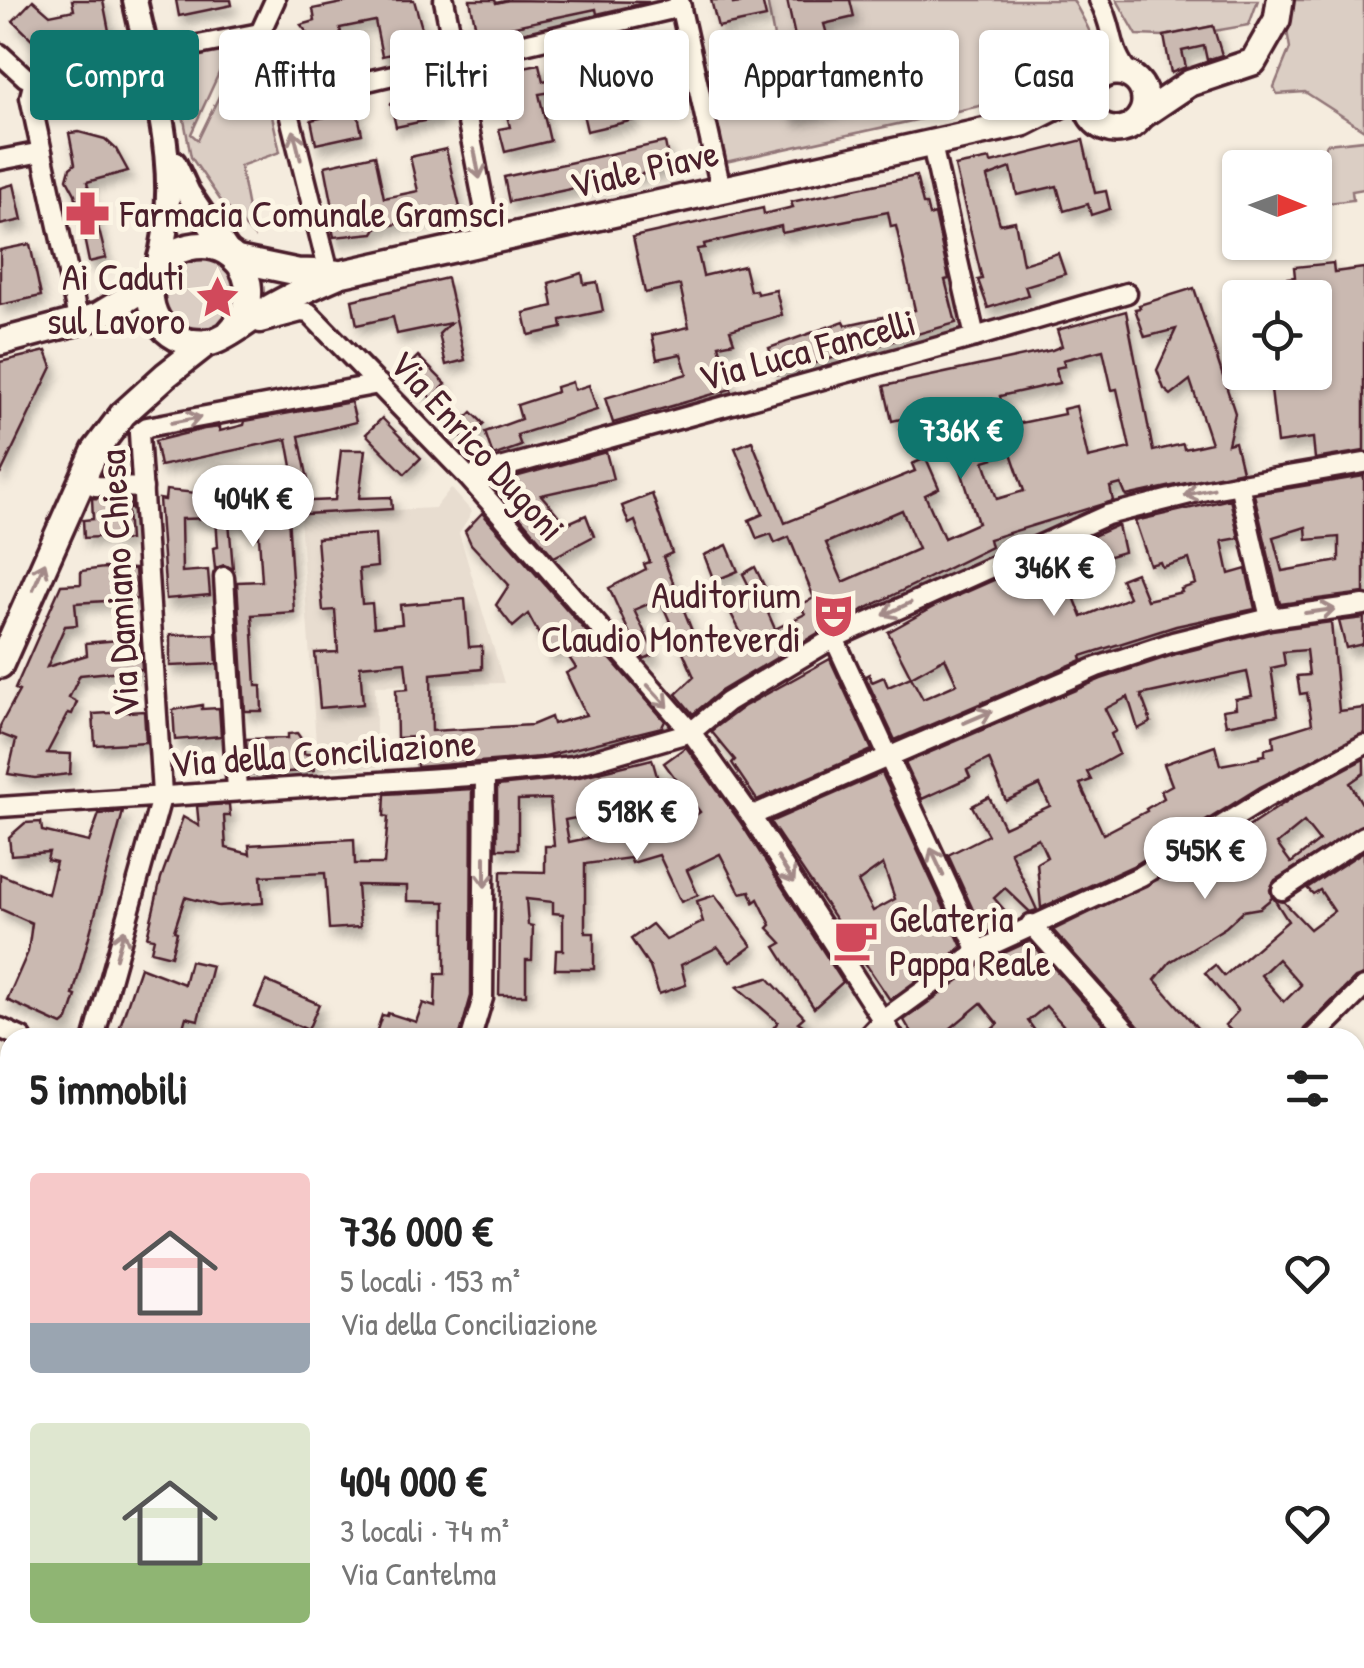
<!DOCTYPE html>
<html lang="it">
<head>
<meta charset="utf-8">
<style>
	body { margin:0; font-family:"Patrick Hand",sans-serif; background:#f6f6f6; color:#222; height:100vh; display:flex; flex-direction:column; font-size:38px; white-space:nowrap }
	* { box-sizing:border-box; margin:0 }
	p { font-size:32px; color:#767676 }
	.icon { flex:none; width:55px; height:55px; fill:none; stroke:currentColor; stroke-width:2; stroke-linecap:round; stroke-linejoin:round }
	.map { position:relative; flex:1; overflow:hidden }
	.details { position:absolute; left:0px; top:1028px; width:1365px; height:642px; display:flex; flex-direction:column; background:#fff; border-radius:30px 30px 0 0; box-shadow:0 2px 8px #0004 }
	.details>* { flex:none }
	.banner { position:absolute; left:30px; top:30px; width:1305px; height:90px; display:flex; gap:20px }
	.needle { width:65px; rotate:91deg }
	.controls { position:absolute; left:1222px; top:150px; display:grid; gap:20px }
	.controls a { display:grid; place-items:center; width:110px; height:110px; border-radius:10px; background:#fff; box-shadow:0 2px 8px #0004; font-size:50px }
	.price { position:absolute; translate:-50% -85px; padding:0 22px; border-radius:35px; background:#fff; color:#222; font-size:32px; line-height:65px; filter:drop-shadow(0 2px 5px #0008) }
	.price::after { content:''; position:absolute; left:50%; top:60px; width:30px; height:22px; margin-left:-15px; background:inherit; clip-path:polygon(0 0,100% 0,50% 100%) }
	.price.current { background:#0f766e; color:#fff }
	ul { padding:0; list-style:none }
	li { display:flex; align-items:center; gap:30px; height:250px; padding:0 30px }
	li span { display:grid; place-items:center; flex:none; width:280px; height:200px; border-radius:10px; color:#555 }
	li>.icon { margin-inline-start:auto }
	span .icon { width:120px; height:120px; fill:#fffc; stroke-width:1 }
	li b { font-size:42px }
	h2 { display:flex; justify-content:space-between; align-items:center; height:120px; padding:0 30px; font-size:42px }
	.pill { padding:0 35px; border-radius:10px; background:#fff; box-shadow:0 2px 8px #0004; font-size:35px; line-height:90px }
	.pill.current { background:#0f766e; color:#fff }
	.map>svg:first-child { display:block }
	.built { fill:#e8ddd0 }
	.green { fill:#dbcec4; stroke:#927678; stroke-width:2.5 }
	.building { fill:#cab9b1; stroke:#4a1f2b; stroke-width:2.5; fill-rule:evenodd; filter:url(#shadow) }
	.lines { fill:none; stroke-linecap:round; stroke-linejoin:round }
	.pedestrian-casing { stroke:#4a1f2b; stroke-width:21 }
	.minor-casing { stroke:#4a1f2b; stroke-width:25 }
	.tertiary-casing { stroke:#4a1f2b; stroke-width:30 }
	.secondary-casing { stroke:#4a1f2b; stroke-width:32 }
	.pedestrian { stroke:#fcf5e5; stroke-width:14 }
	.minor { stroke:#fcf5e5; stroke-width:18 }
	.tertiary { stroke:#fcf5e5; stroke-width:22 }
	.secondary { stroke:#fcf5e5; stroke-width:25 }
	.oneway { stroke:#a38a88 }
	.labels { text-anchor:middle; dominant-baseline:central; stroke-width:10; stroke-linejoin:round; paint-order:stroke }
	.street-label { font-size:38px; fill:#4a1f2b; stroke:#fcf5e5 }
	.poi-label { font-size:38px; fill:#4a1f2b; stroke:#fcf5e5; text-anchor:start }
</style>
</head>
<body>
<div class="map">
<svg width="1364" height="1668" viewBox="0 0 1364 1668">
	<defs>
		<filter id="shadow"><feDropShadow dx="4.5" dy="8" stdDeviation="5" flood-color="#0004"/></filter>
	</defs>
	<rect width="100%" height="100%" fill="#f5ecde"/>
	<filter id="ink" filterUnits="userSpaceOnUse"><feTurbulence type="fractalNoise" baseFrequency=".01" numOctaves="2"/><feDisplacementMap in="SourceGraphic" scale="20" xChannelSelector="R" yChannelSelector="G"/><feConvolveMatrix kernelMatrix="1 2 1 2 8 2 1 2 1" color-interpolation-filters="sRGB"/></filter>
	<g filter="url(#ink)">
		<g class="built">
			<polygon points="915,471 955,565 829,630 789,537 802,530 797,518"/>
			<polygon points="451,488 472,512 459,533 504,683 375,686 377,767 318,771 300,518 306,514 435,508"/>
			<polygon points="0,1521 10,1526 10,1660 145,1660 141,1668 0,1668"/>
		</g>
		<g class="green">
			<path d="M767,0H1073C1097,44 1105,51 1066,87L721,163L701,70L776,48Z"/>
			<polygon points="1117,0 1258,0 1249,25 1214,31 1213,26 1164,36 1137,35"/>
			<polygon points="1288,0 1364,0 1364,130 1305,92 1277,94 1274,87 1290,48 1284,13"/>
			<polygon points="230,49 191,134 198,140 234,65 253,62 261,67 280,152 240,166 253,235 221,201 191,157 173,61"/>
			<polygon points="1364,140 1364,189 1352,191 1353,200 1328,203 1322,154 1327,144"/>
			<polygon points="188,253 227,261 240,300 226,324 200,333 176,325 161,304 162,279"/>
			<polygon points="1364,1110 1364,1248 1355,1247 1355,1118"/>
		</g>
		<g class="building">
			<polygon points="33,0 50,15 74,10 72,0 103,0 109,31 39,46 13,21"/>
			<polygon points="176,0 231,0 232,5 179,16"/>
			<polygon points="356,0 414,0 427,46 382,56 375,21 340,28 347,63 303,72 298,48 316,44 301,25 315,21 313,9"/>
			<polygon points="470,0 495,0 496,3 509,0 649,2 597,14 596,9 477,34"/>
			<polygon points="711,0 732,0 733,4 762,0 766,17 718,27"/>
			<polygon points="787,0 850,0 854,17 824,24 847,105 791,118 785,90 798,87 791,57 799,55"/>
			<polygon points="1213,26 1222,55 1207,60 1204,46 1182,51 1186,67 1171,73 1164,36"/>
			<polygon points="664,33 672,69 647,75 644,63 600,73 606,97 620,93 622,105 630,103 634,120 587,131 577,88 539,94 550,141 505,152 499,129 510,127 503,101 493,103 487,74 539,64 543,81 588,71 583,49"/>
			<polygon points="437,94 442,117 396,127 391,104"/>
			<polygon points="357,110 362,134 316,144 311,120"/>
			<polygon points="79,132 105,139 116,149 128,171 87,182 106,258 89,262 75,194 67,179 70,168 75,164 69,133"/>
			<polygon points="1083,140 1095,193 1106,191 1110,209 1091,215 1088,204 1064,211 1057,186 1017,195 1011,168 987,177 1000,224 1015,221 1023,264 1058,253 1065,274 1025,286 1028,295 988,308 978,280 982,279 955,166 990,159 991,163"/>
			<polygon points="665,142 670,168 509,202 504,177"/>
			<polygon points="446,149 461,212 376,228 373,233 334,237 328,208 333,207 325,166 375,155 384,198 418,191 410,157"/>
			<polygon points="916,176 923,204 926,204 929,216 935,214 949,279 945,280 956,323 777,374 769,348 844,321 846,325 915,310 896,226 891,227 888,212 782,233 781,226 704,244 705,248 697,249 703,276 744,266 750,291 756,290 757,294 776,290 782,315 730,330 734,342 719,345 731,389 613,423 605,398 687,374 681,354 657,359 652,335 689,327 680,285 645,293 633,237 763,208 764,214 793,207 791,202"/>
			<polygon points="14,184 22,220 0,225 0,188"/>
			<polygon points="30,244 41,296 0,305 0,250"/>
			<polygon points="1333,263 1334,272 1364,268 1364,451 1315,459 1313,438 1277,443 1269,372 1315,372 1315,298 1260,298 1258,282 1295,277 1294,267"/>
			<polygon points="582,273 584,284 597,282 603,311 561,320 562,328 529,335 524,313 553,306 549,283"/>
			<polygon points="447,278 465,360 446,365 439,334 450,323 397,334 393,317 357,325 352,300"/>
			<path d="M1194,288L1235,413L1228,444L1235,442L1242,471L1126,496L1121,484L1110,487L1113,501L989,539L991,547L828,627L721,691L693,714L676,694L694,677L660,599L634,610L655,654L644,659L637,650L609,588L646,569L644,564L650,562L635,521L629,524L622,506L652,494L672,553L663,557L696,641L713,632L719,642L740,631L726,604L751,590L743,574L755,567L772,602L765,606L775,629L805,614L800,605L814,598L789,537L775,543L771,534L757,539L749,520L763,514L735,448L752,441L785,523L915,471L912,464L926,458L939,488L925,495L944,538L978,523L955,452L947,453L940,410L892,421L884,386L1052,350L1062,346L1057,330L1126,311L1153,451L1183,444L1184,449L1211,443L1190,380L1171,395L1164,389L1157,370L1176,329L1145,337L1135,309L1140,308L1139,305ZM1103,350L1112,390L1117,389L1130,448L1088,458L1076,406L1063,409L1064,414L1006,426L1000,396L1059,383L1056,368L1065,366L1063,360ZM1011,453L1024,491L997,499L984,461ZM902,510L918,549L843,582L826,543Z"/>
			<polygon points="46,351 52,367 0,475 0,362"/>
			<polygon points="418,356 446,384 432,399 403,371"/>
			<polygon points="572,382 574,390 589,385 597,410 517,435 521,446 493,456 485,432 521,419 517,405 557,392 556,387"/>
			<polygon points="351,402 356,422 299,436 308,480 295,483 287,439 160,466 155,441 204,429 220,427 220,431 244,425 245,421"/>
			<polygon points="456,408 466,418 472,412 484,424 466,442 444,420"/>
			<polygon points="382,418 421,458 405,474 366,434"/>
			<polygon points="341,450 365,450 359,498 391,497 392,509 288,515 294,612 252,615 256,686 261,686 262,711 245,711 237,582 262,581 258,522 229,521 233,569 224,565 215,569 213,548 218,547 216,518 181,519 182,572 208,570 210,595 166,599 159,499 165,500 166,490 239,497 240,504 335,500"/>
			<polygon points="606,452 613,479 541,495 566,524 586,515 594,536 554,557 499,492 504,480"/>
			<path d="M1364,476V593L1280,604L1254,494ZM1306,527L1307,540L1339,537V561L1282,571L1273,537Z"/>
			<polygon points="92,498 130,500 131,509 127,509 129,540 113,541 113,536 84,538 83,520 93,519"/>
			<path d="M1230,499L1239,538L1222,541L1229,574L1246,569L1255,609L1176,626L1081,656L1082,660L895,740L865,676L869,674L872,682L884,677L888,687L911,677L888,632L937,605L1118,525L1124,552L1086,563L1065,574L1082,617L1126,599L1129,597L1121,579L1136,573L1147,600L1182,592L1181,589L1196,584L1189,559L1162,567L1160,562L1150,565L1135,521ZM945,658L957,684L923,699L911,677Z"/>
			<polygon points="482,513 665,721 662,727 541,757 417,767 415,737 397,738 396,690 408,689 405,662 360,666 363,704 320,708 315,653 338,652 335,610 323,611 317,538 375,534 377,567 359,569 362,604 372,603 374,627 402,624 400,605 465,599 469,647 482,646 482,669 431,674 432,731 532,725 551,717 553,724 586,715 566,673 576,668 563,648 550,655 528,614 513,627 496,605 509,585 471,544 465,531"/>
			<polygon points="727,545 738,571 714,581 704,555"/>
			<polygon points="104,568 135,569 137,599 75,603 77,625 65,626 47,667 87,655 86,643 140,638 142,669 80,675 69,698 77,702 72,714 68,713 47,753 71,754 70,774 35,778 8,774 16,740 0,734 0,726 19,691 15,689 61,585 81,584 81,571"/>
			<polygon points="1364,618 1363,644 1346,648 1339,621"/>
			<path d="M1331,622L1339,711L1364,708V733L1260,787L1135,865L1041,908L1037,863L1047,857L1043,848L1038,838L1010,851L1037,910L1030,912L1005,888L994,898L1014,921L984,934L948,855L988,835L972,806L989,797L1004,827L1050,806L1040,785L1006,801L989,759L967,770L970,777L922,799L905,763L1101,679L1176,654L1272,630ZM1306,650L1309,675L1297,676L1300,694L1307,693L1312,724L1273,736L1274,747L1265,749V755L1259,756V758L1220,765L1215,746L1164,764L1172,785L1161,791L1164,798L1146,809L1147,811L1103,834L1080,784L1091,780L1087,772L1119,754L1111,734L1116,731L1105,709L1128,697L1138,729L1151,722L1141,695L1247,672L1252,696L1235,699L1236,708L1223,710L1226,725L1278,715L1271,668L1285,665L1283,652Z"/>
			<polygon points="215,634 217,664 170,666 170,635"/>
			<polygon points="830,659 872,750 757,800 732,763 735,760 711,731 743,707"/>
			<polygon points="202,705 202,709 219,708 221,736 175,740 173,710"/>
			<polygon points="144,711 146,742 95,745 93,714"/>
			<polygon points="297,733 304,743 304,754 314,754 314,770 249,775 246,739 288,738 288,734"/>
			<path d="M686,747L741,823L843,982L814,1008L775,947L782,943L768,928L771,925L758,899L754,902L750,891L740,893L720,854L687,870L698,895L681,902L659,855L632,863L630,858L585,864V933H594V969H555L556,950H563V914L553,913V902L526,899L528,925L533,926L532,960H526V995H499L501,871L545,872V846H554L550,799L518,800V849H497V786L575,778L652,759L673,832L700,812L664,763ZM647,790L656,827L633,836L624,796ZM602,813L607,834L569,842L565,820Z"/>
			<path d="M1364,759V773L1350,783L1364,807V824L1275,880L1270,890L1272,898L1260,908L1243,911L1226,927L1170,962L1155,980L1206,1038H1149L1053,930L1200,859L1295,796ZM1304,822L1319,841L1291,863L1277,844Z"/>
			<path d="M882,773L962,947L890,1000L770,822ZM883,864L895,899L873,911L858,882Z"/>
			<polygon points="472,789 471,996 459,1038 399,1038 377,1030 382,1015 387,1016 388,1013 416,1022 423,1003 435,1007 436,974 445,974 445,902 407,901 407,886 357,885 360,927 329,929 325,873 261,876 263,903 218,906 185,897 174,931 177,932 171,956 151,951 154,938 147,937 161,878 183,817 199,826 197,806 229,804 230,816 224,816 226,848 250,854 249,845 354,839 355,864 384,864 388,817 384,816 385,794"/>
			<polygon points="123,812 73,995 76,996 68,1020 62,1025 7,1000 28,952 32,923 0,909 0,874 48,894 56,862 47,860 49,852 11,855 9,837 25,823 41,822 42,831 89,842 99,814"/>
			<path d="M1364,851V975L1355,978L1304,1029L1301,1038H1239L1225,1025L1238,1011L1205,973L1215,965L1224,976L1288,921L1274,899L1284,902L1310,929L1334,911L1320,890L1313,894L1307,888ZM1278,959L1301,985L1284,1002L1261,975Z"/>
			<polygon points="715,895 752,946 730,962 718,947 681,965 686,985 659,994 650,967 631,939 652,924 666,940 703,922 697,901"/>
			<polygon points="1030,941 1116,1038 1050,1038 1063,1025 1046,1006 1028,1021 1040,1038 982,1038 998,1024 981,1003 951,1028 958,1038 916,1038 908,1027 904,1020 984,962"/>
			<polygon points="190,961 212,966 198,1020 186,1017 180,1038 116,1038 140,967 184,984"/>
			<polygon points="768,978 804,1017 798,1022 823,1038 778,1038 770,1032 778,1022 737,987"/>
			<polygon points="266,981 319,1004 308,1030 255,1007"/>
		</g>
		<g class="lines">
			<defs>
				<polyline id="pedestrian" points="152,1668 155,1660"/>
				<g id="minor">
					<polyline points="444,0 491,241"/>
					<polyline points="679,0 721,189"/>
					<path d="M1099,0C1116,30 1107,48 1131,76"/>
					<polyline points="260,33 275,57 329,273"/>
					<polyline points="260,33 275,0"/>
					<polyline points="0,54 25,77 36,82"/>
					<polyline points="1093,83 1112,44"/>
					<polyline points="287,100 681,7"/>
					<polyline points="0,160 42,152"/>
					<polyline points="79,323 30,97 33,85 147,55 260,33"/>
					<polyline points="260,323 301,312 309,313 468,477 691,732 751,816 894,1038"/>
					<polyline points="975,337 1127,293"/>
					<polyline points="87,468 88,480 95,486 143,488"/>
					<polyline points="468,477 975,337 932,145"/>
					<polyline points="1239,484 1270,618"/>
					<polyline points="224,577 237,790"/>
					<polyline points="834,638 978,951"/>
					<polyline points="0,807 485,775 573,766 691,732 727,702 834,638 1107,515 1206,490 1364,463"/>
					<polyline points="751,816 1097,667 1173,642 1270,618 1364,605"/>
					<polyline points="1282,890 1364,836"/>
					<polyline points="1031,924 1133,1038"/>
					<polyline points="0,1028 22,1038"/>
					<polyline points="94,1038 162,794 139,433 147,427 379,384"/>
					<polyline points="471,1038 483,998 485,775"/>
					<polyline points="866,1038 883,1020 978,951 1141,876 1266,798 1364,745"/>
					<polyline points="1313,1038 1364,987"/>
					<polyline points="1355,1253 1364,1254"/>
					<polyline points="1355,1386 1364,1381"/>
					<polyline points="0,1402 10,1383"/>
					<polyline points="0,1513 10,1518"/>
					<polyline points="1355,1627 1364,1624"/>
					<polyline points="309,1660 325,1668"/>
					<polyline points="1272,1660 1274,1668"/>
					<polyline points="493,1668 498,1660"/>
					<polyline points="982,1668 986,1660"/>
				</g>
				<g id="tertiary">
					<path d="M135,0C154,88 185,179 157,268"/>
					<polyline points="174,163 188,193 229,253"/>
					<polyline points="0,1216 10,1221"/>
					<polyline points="806,1660 829,1668"/>
				</g>
				<g id="secondary">
					<circle cx="1116" cy="101" r="29"/>
					<polyline points="1141,116 1190,83 1253,62 1277,20 1280,0"/>
					<polyline points="235,259 297,272 335,273"/>
					<path d="M230,332C243,318 251,304 248,284C235,219 135,243 152,307C157,325 171,338 189,342C197,343 204,344 212,342C228,337 243,324 258,315C284,299 312,286 340,274L1023,123L1088,90"/>
					<polyline points="0,342 98,316 151,284"/>
					<polyline points="0,665 95,451 123,414 166,375 208,342"/>
				</g>
			</defs>
			<use href="#pedestrian" class="pedestrian-casing"/>
			<use href="#minor" class="minor-casing"/>
			<use href="#tertiary" class="tertiary-casing"/>
			<use href="#secondary" class="secondary-casing"/>
			<use href="#pedestrian" class="pedestrian"/>
			<use href="#minor" class="minor"/>
			<use href="#tertiary" class="tertiary"/>
			<use href="#secondary" class="secondary"/>
		</g>
		<defs><path id="oneway-shaft" d="M-6 0H5M1.5-3L5.5 0L1.5 3" fill="none" stroke-width="1.6" stroke-linecap="round" stroke-linejoin="round" transform="scale(2.5)"/></defs>
		<g class="oneway">
			<use href="#oneway-shaft" transform="translate(297 145) rotate(-104)"/>
			<use href="#oneway-shaft" transform="translate(477 164) rotate(79)"/>
			<use href="#oneway-shaft" transform="translate(186 420) rotate(-11)"/>
			<use href="#oneway-shaft" transform="translate(1199 492) rotate(167)"/>
			<use href="#oneway-shaft" transform="translate(39 576) rotate(-66)"/>
			<use href="#oneway-shaft" transform="translate(897 609) rotate(155)"/>
			<use href="#oneway-shaft" transform="translate(1320 611) rotate(-8)"/>
			<use href="#oneway-shaft" transform="translate(658 696) rotate(47)"/>
			<use href="#oneway-shaft" transform="translate(978 717) rotate(-23)"/>
			<use href="#oneway-shaft" transform="translate(937 862) rotate(-115)"/>
			<use href="#oneway-shaft" transform="translate(786 870) rotate(57)"/>
			<use href="#oneway-shaft" transform="translate(485 872) rotate(90)"/>
			<use href="#oneway-shaft" transform="translate(120 944) rotate(-74)"/>
		</g>
	</g>
	<defs>
		<symbol id="pharmacy-bare" viewBox="-9 -9 18 18"><path d="M-2-6h4v4h4v4h-4v4h-4v-4h-4v-4h4Z" fill="#d1495b" stroke="#fcf5e5" stroke-width="2.5" paint-order="stroke"/></symbol>
		<symbol id="sight-bare" viewBox="-9 -9 18 18"><path d="M0-6L1.8-2.2L6-1.7L2.9 1.2L3.7 5.4L0 3.3L-3.7 5.4L-2.9 1.2L-6-1.7L-1.8-2.2Z" fill="#d1495b" stroke="#fcf5e5" stroke-width="2.5" paint-order="stroke"/></symbol>
		<symbol id="theatre-bare" viewBox="-9 -9 18 18"><path d="M-5-5.5Q0-4 5-5.5V0Q5 5 0 6Q-5 5-5 0ZM-3.3-2.5H-1v1.5H-3.3ZM1-2.5H3.3v1.5H1ZM-2.8 1Q0 5.5 2.8 1Z" fill="#d1495b" stroke="#fcf5e5" stroke-width="2.5" paint-order="stroke"/></symbol>
		<symbol id="cafe-bare" viewBox="-9 -9 18 18"><path d="M-5.5-4.5H6V0H3Q3 3.5 0 3.5H-2.5Q-5.5 3.5-5.5 0ZM3-3.2v2h1.7v-2ZM-6 4.5H4V6H-6Z" fill="#d1495b" stroke="#fcf5e5" stroke-width="2.5" paint-order="stroke"/></symbol>
	</defs>
	<g fill-rule="evenodd">
		<use href="#pharmacy-bare" x="56" y="182" width="63" height="63"/>
		<use href="#sight-bare" x="186" y="266" width="63" height="63"/>
		<use href="#theatre-bare" x="802" y="584" width="63" height="63"/>
		<use href="#cafe-bare" x="824" y="908" width="63" height="63"/>
	</g>
	<g class="labels">
		<g class="street-label">
			<text transform="translate(644 168) rotate(-13)">Viale Piave</text>
			<text transform="translate(807 349) rotate(-15)">Via Luca Fancelli</text>
			<text transform="translate(478 445) rotate(48)">Via Enrico Dugoni</text>
			<text transform="translate(118 583) rotate(-93)">Via Damiano Chiesa</text>
			<text transform="translate(323 752) rotate(-4)">Via della Conciliazione</text>
		</g>
		<g class="poi-label">
			<text x="120" y="213">Farmacia Comunale Gramsci</text>
			<text x="185" y="276" text-anchor="end">Ai Caduti<tspan x="185" dy="44">sul Lavoro</tspan></text>
			<text x="801" y="594" text-anchor="end">Auditorium<tspan x="801" dy="44">Claudio Monteverdi</tspan></text>
			<text x="889" y="918">Gelateria<tspan x="889" dy="44">Pappa Reale</tspan></text>
		</g>
	</g>
</svg>
<div class="controls">
<a><svg class="needle" viewBox="-14 -14 28 28"><path d="M0-13l5 13h-10z" fill="#e53935"/><path d="M0 13l5-13h-10z" fill="#767676"/></svg></a>
<a><svg class="icon" aria-label="locate" viewBox="0 0 24 24"><circle cx="12" cy="12" r="6"/><path d="M12 2v4M12 18v4M2 12h4M18 12h4"/></svg></a>
</div>
<b class="price current" style="left:961px;top:482px">736K €</b>
<b class="price" style="left:253px;top:550px">404K €</b>
<b class="price" style="left:1054px;top:619px">346K €</b>
<b class="price" style="left:637px;top:863px">518K €</b>
<b class="price" style="left:1205px;top:902px">545K €</b>
<div class="banner">
<a class="pill current">Compra</a>
<a class="pill">Affitta</a>
<a class="pill">Filtri</a>
<a class="pill">Nuovo</a>
<a class="pill">Appartamento</a>
<a class="pill">Casa</a>
</div>
<section class="details">
<h2>5 immobili<svg class="icon" aria-label="filters" viewBox="0 0 24 24"><path d="M4 7h16M4 17h16"/><circle cx="9" cy="7" r="2"/><circle cx="15" cy="17" r="2"/></svg></h2>
<ul>
<li><span style="background:linear-gradient(#f6c9c9 75%,#9aa5b1 0)"><svg class="icon" aria-label="home" viewBox="0 0 24 24"><path d="M3 11l9-7 9 7M6 9v11h12V9"/></svg></span><div><b>736 000 €</b><p>5 locali · 153 m²</p><p>Via della Conciliazione</p></div><svg class="icon" aria-label="heart" viewBox="0 0 24 24"><path d="M12 20l-8-8c-3-5 5-10 8-4 3-6 11-1 8 4z"/></svg></li>
<li><span style="background:linear-gradient(#dfe7d0 70%,#8fb573 0)"><svg class="icon" aria-label="home" viewBox="0 0 24 24"><path d="M3 11l9-7 9 7M6 9v11h12V9"/></svg></span><div><b>404 000 €</b><p>3 locali · 74 m²</p><p>Via Cantelma</p></div><svg class="icon" aria-label="heart" viewBox="0 0 24 24"><path d="M12 20l-8-8c-3-5 5-10 8-4 3-6 11-1 8 4z"/></svg></li>
</ul>
</section>
</div>
</body>
</html>
